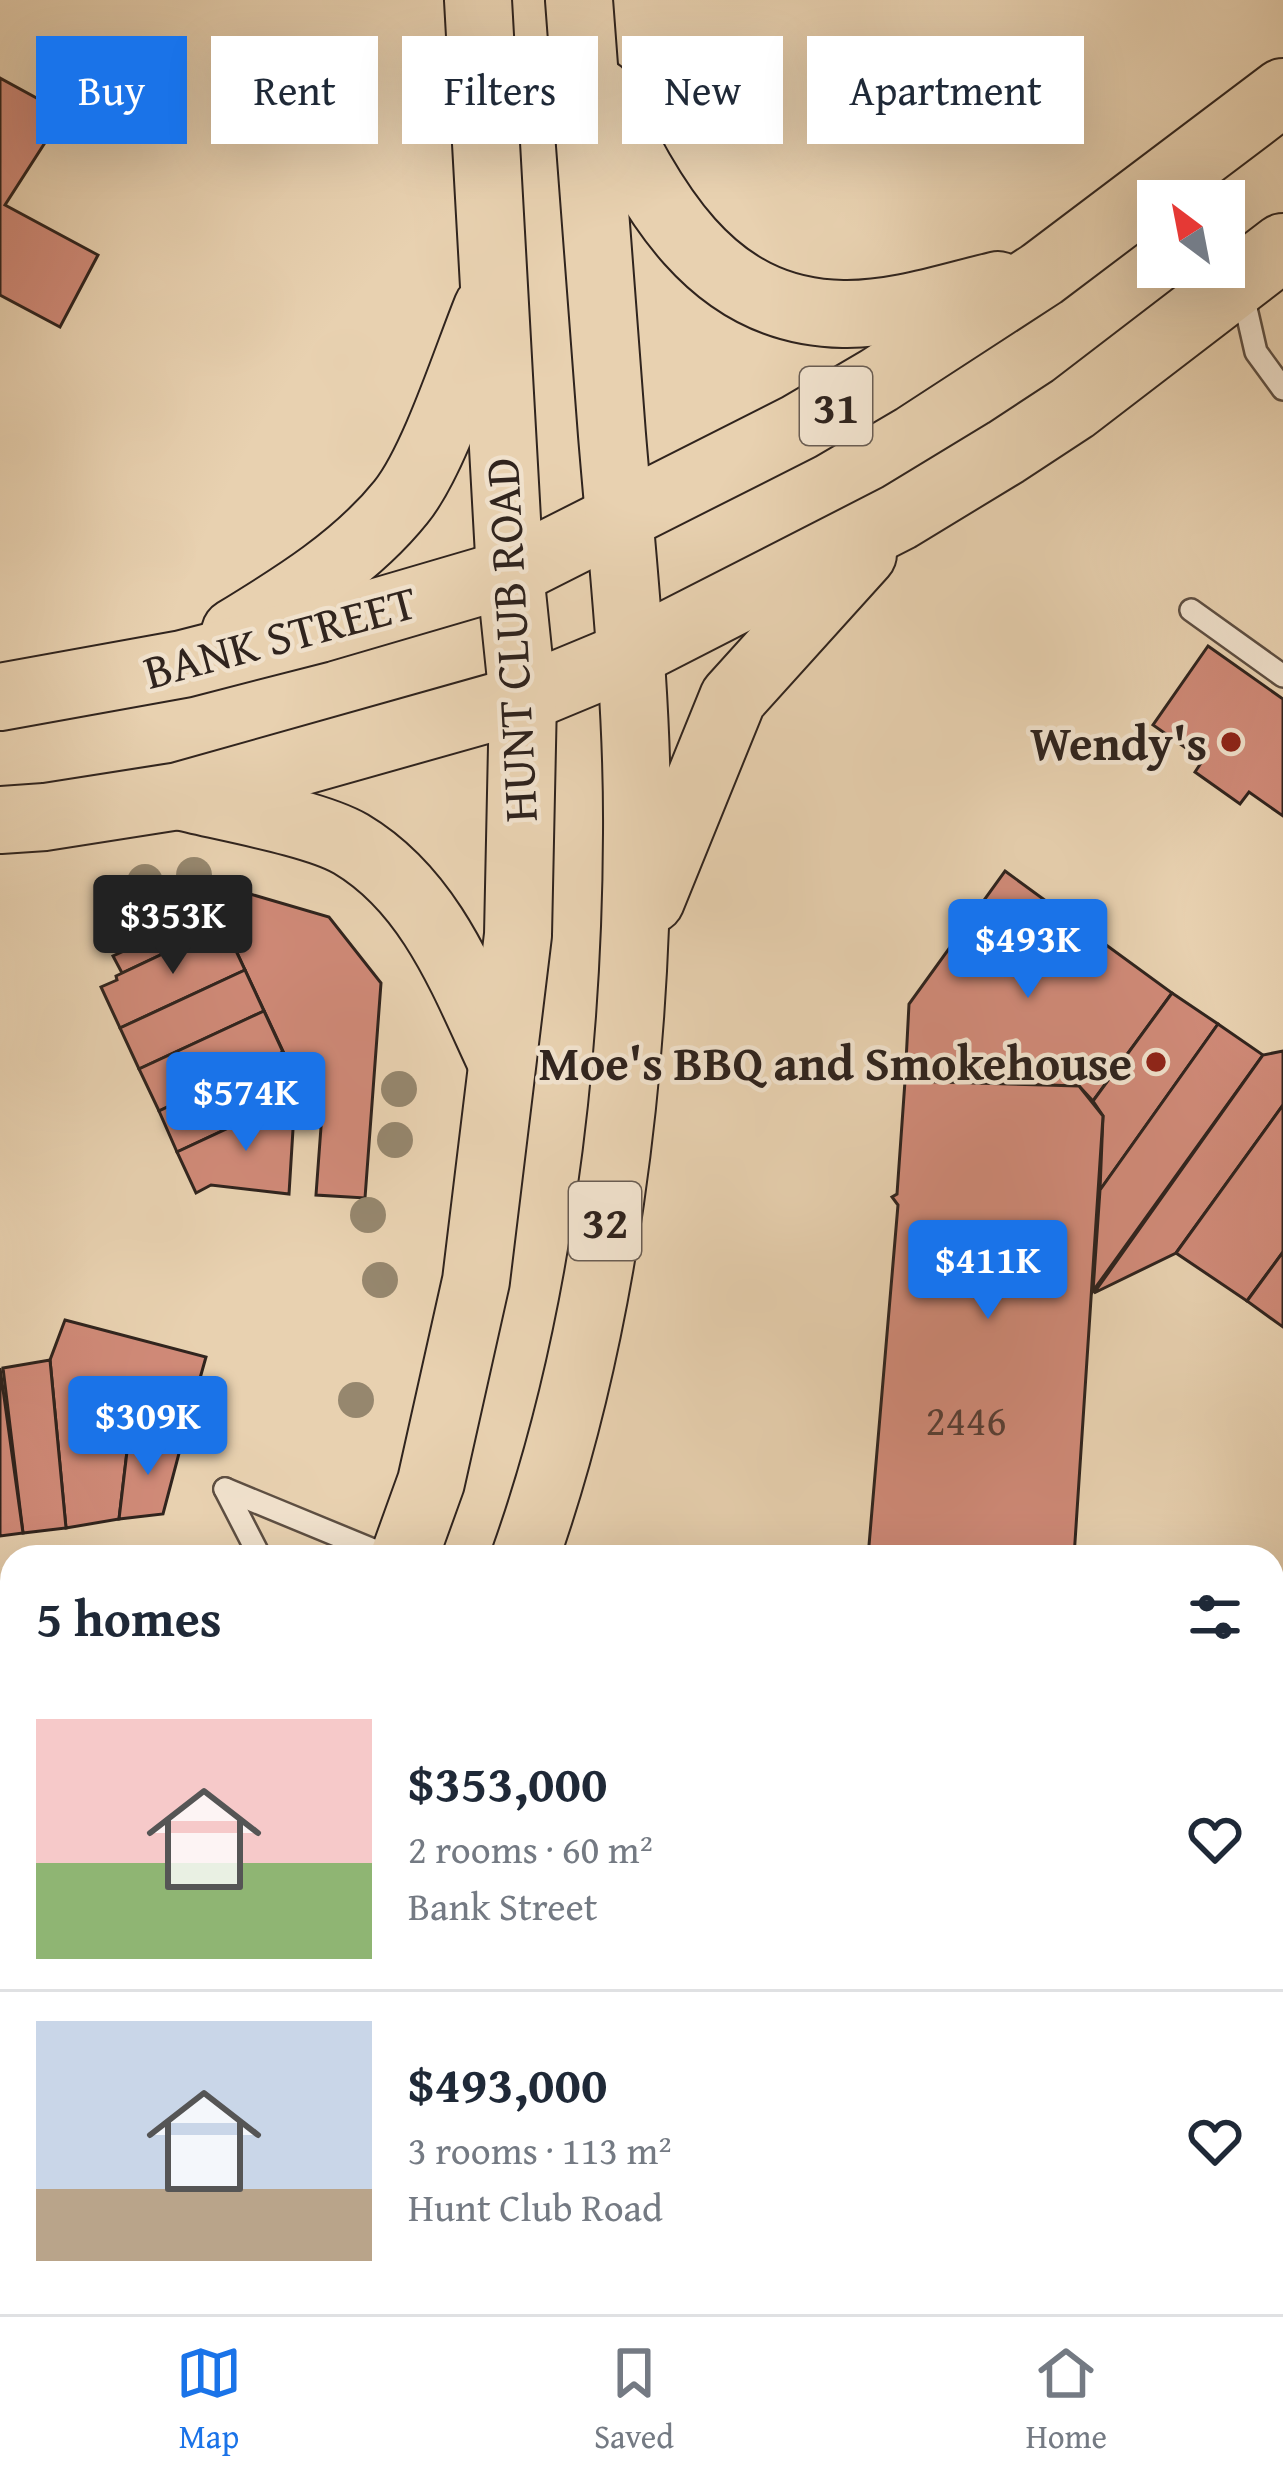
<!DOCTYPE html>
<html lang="en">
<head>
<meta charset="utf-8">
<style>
	body { margin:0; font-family:"Gentium Book Plus",serif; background:#f6f6f7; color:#1f2937; height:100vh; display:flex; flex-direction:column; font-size:45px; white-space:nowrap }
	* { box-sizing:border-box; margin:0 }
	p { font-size:39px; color:#747a83 }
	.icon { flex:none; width:66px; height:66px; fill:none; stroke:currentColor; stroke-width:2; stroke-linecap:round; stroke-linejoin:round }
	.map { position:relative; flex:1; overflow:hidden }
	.details { position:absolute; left:0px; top:1545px; width:1284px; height:771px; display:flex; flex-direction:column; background:#fff; border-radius:36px 36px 0 0; box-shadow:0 12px 48px #0002 }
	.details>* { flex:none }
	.hud { position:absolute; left:36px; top:36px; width:1212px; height:108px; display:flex; gap:24px }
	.needle { width:78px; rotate:328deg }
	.controls { position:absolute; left:1137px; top:180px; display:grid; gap:24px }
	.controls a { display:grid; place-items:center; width:108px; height:108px; border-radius:0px; background:#fff; box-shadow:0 12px 48px #0002; font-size:60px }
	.price { position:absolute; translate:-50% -102px; padding:0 27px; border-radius:12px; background:#1a73e8; color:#fff; font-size:39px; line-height:78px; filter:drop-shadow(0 3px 6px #0008) }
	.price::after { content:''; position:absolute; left:50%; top:72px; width:36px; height:27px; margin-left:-18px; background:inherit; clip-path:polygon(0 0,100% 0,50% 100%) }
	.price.active { background:#222; color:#fff }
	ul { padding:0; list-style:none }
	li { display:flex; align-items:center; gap:36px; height:300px; padding:0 36px }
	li+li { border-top:3px solid #e0e1e3 }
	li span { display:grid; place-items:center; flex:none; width:336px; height:240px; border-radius:0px; color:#555 }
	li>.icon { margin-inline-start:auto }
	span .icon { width:144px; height:144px; fill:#fffc; stroke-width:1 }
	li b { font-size:51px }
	h2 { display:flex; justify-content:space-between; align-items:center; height:144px; padding:0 36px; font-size:51px }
	.chip { padding:0 42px; border-radius:0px; background:#fff; box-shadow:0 12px 48px #0002; font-size:42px; line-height:108px }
	.chip.active { background:#1a73e8; color:#fff }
	.menu { display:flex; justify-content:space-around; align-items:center; height:168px; border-top:3px solid #e0e1e3; background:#fff; font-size:33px; color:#747a83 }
	.menu a { display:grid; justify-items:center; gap:6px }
	.menu .active { color:#1a73e8 }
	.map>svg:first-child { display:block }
	.green { fill:#bbba87; stroke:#766f52; stroke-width:3 }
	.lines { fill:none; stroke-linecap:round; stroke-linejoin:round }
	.stream { stroke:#6e7c76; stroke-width:16 }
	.building { fill:#d08a78; stroke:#30241e; stroke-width:3 }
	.lane-casing { stroke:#5e4f42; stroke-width:26 }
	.primary-casing { stroke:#30241e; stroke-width:70 }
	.lane { stroke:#f0e1cc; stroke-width:21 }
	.primary { stroke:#e8d1b0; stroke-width:66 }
	.tree { fill:#96876e }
	.poi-dot { fill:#8f2418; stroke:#f0e1cc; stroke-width:4.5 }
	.labels { text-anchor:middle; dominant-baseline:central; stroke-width:9; stroke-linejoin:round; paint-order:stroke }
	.number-label { font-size:42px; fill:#583e34 }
	.shield { fill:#f0e1cc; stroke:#6a5d52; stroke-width:3 }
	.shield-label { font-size:45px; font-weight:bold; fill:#30241e }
	.street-label { font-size:48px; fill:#30241e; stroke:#f0e1cc }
	.poi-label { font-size:48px; font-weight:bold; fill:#30241e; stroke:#f0e1cc; text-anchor:end }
</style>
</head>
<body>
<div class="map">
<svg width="1283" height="2314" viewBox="0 0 1283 2314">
	<rect width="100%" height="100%" fill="#e8d1b0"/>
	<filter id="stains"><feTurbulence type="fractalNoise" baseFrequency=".00167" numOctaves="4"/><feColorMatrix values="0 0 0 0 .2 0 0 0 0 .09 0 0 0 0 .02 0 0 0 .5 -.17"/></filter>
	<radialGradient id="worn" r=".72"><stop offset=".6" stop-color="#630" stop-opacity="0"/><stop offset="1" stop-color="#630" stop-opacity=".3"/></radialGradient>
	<g class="green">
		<polygon points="1283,1633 1283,1891 1272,1901 1272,1635"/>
		<polygon points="12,1676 12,2172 0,2195 0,1677"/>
	</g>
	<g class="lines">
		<g class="stream">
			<polyline points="1272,1736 1283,1719"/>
			<polyline points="0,1757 12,1762"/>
		</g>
	</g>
	<g class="building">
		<polygon points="0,78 64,113 5,205 98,255 60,327 0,295"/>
		<polygon points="1208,646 1283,699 1283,816 1249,792 1240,804 1195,772 1203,760 1153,725"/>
		<polygon points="1005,871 1172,993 1093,1101 1079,1086 905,1081 909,1004"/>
		<polygon points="250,894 329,917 381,983 365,1198 316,1195 321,1127 293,1125 296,1079 224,925 122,973 113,956"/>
		<polygon points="224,925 245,970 120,1028 101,987 117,980 116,976"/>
		<polygon points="245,970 264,1011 139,1069 120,1028"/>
		<polygon points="1172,993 1218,1024 1100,1190 1103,1116 1093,1101"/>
		<polygon points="264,1011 283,1052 159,1111 139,1069"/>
		<polygon points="1218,1024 1263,1055 1093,1291 1100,1190"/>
		<polygon points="1283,1051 1283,1105 1176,1253 1094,1293 1263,1055"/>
		<polygon points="283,1052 296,1079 295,1097 177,1152 159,1111"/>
		<polygon points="905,1081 1079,1086 1103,1116 1074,1557 868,1557 898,1205 892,1197 897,1194"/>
		<polygon points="295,1097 289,1194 211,1185 196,1193 177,1152"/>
		<polygon points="1283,1105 1283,1252 1247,1301 1176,1253"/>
		<polygon points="1283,1252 1283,1327 1247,1301"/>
		<polygon points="65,1320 206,1357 182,1442 128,1443 119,1519 66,1528 50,1360"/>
		<polygon points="50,1360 66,1528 23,1533 3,1368"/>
		<polygon points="0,1368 23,1533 0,1536"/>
		<polygon points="182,1442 163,1514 119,1519 128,1443"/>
		<polygon points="493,2304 501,2304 519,2314 488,2314"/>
	</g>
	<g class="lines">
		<defs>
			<g id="lane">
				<polyline points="1242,291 1256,352 1283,389"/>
				<polyline points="1191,610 1283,676"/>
				<polyline points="225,1489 390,1557"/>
				<polyline points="225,1489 260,1557"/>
				<polyline points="1272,2076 1283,2054"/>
				<polyline points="1272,2252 1283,2254"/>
			</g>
			<g id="primary">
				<path d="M599,92C651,197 708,312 843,314C895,315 948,297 998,285"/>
				<path d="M235,632C294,596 357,557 401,502C434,461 466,360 487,308"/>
				<polyline points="0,697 183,664 319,629 510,573 799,427 879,380 1042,274 1283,92"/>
				<path d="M183,797C227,808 315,823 351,844C430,891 463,980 500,1059"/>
				<polyline points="0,820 45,817 179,796 523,699 629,655 899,517 1006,452 1073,408 1283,247"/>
				<polyline points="651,900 733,698 863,554"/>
				<polyline points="404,1557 431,1482 476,1281 518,935 523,699 510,573 478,0"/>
				<path d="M525,1557C604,1334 636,1069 637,833C638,701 623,567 612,435C601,290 590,145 579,0"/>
				<polyline points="54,2314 59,2304"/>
				<polyline points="191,2314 197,2304"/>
			</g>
		</defs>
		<use href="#lane" class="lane-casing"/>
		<use href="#primary" class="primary-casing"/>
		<use href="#lane" class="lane"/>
		<use href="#primary" class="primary"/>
	</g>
	<g class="tree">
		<circle cx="194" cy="875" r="18"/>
		<circle cx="145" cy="882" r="18"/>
		<circle cx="399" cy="1089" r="18"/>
		<circle cx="395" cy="1140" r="18"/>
		<circle cx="368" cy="1215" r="18"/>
		<circle cx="380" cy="1280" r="18"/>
		<circle cx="356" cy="1400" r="18"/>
	</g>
	<g class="poi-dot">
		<circle cx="1231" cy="742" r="12"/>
		<circle cx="1156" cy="1062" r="12"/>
	</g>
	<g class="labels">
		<g class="number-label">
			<text x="966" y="1419">2446</text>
		</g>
		<g class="shield">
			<rect x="800" y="367" width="72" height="78" rx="9"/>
			<rect x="569" y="1182" width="72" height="78" rx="9"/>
		</g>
		<g class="shield-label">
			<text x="836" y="406">31</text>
			<text x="605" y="1221">32</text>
		</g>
		<g class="street-label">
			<text transform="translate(280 636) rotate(-15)">BANK STREET</text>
			<text transform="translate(510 640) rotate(-93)">HUNT CLUB ROAD</text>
		</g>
		<g class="poi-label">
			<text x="1207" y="742">Wendy's</text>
			<text x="1132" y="1062">Moe's BBQ and Smokehouse</text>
		</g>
	</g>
	<rect width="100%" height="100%" filter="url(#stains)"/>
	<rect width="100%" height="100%" fill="url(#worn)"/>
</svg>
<div class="controls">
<a><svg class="needle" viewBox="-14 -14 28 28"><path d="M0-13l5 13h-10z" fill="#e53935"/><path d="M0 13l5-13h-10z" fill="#747a83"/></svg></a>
</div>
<b class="price active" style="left:173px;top:977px">$353K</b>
<b class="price" style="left:1028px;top:1001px">$493K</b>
<b class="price" style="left:246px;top:1154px">$574K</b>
<b class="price" style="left:988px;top:1322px">$411K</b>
<b class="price" style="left:148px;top:1478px">$309K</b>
<div class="hud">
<a class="chip active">Buy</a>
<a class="chip">Rent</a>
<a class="chip">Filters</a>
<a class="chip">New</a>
<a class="chip">Apartment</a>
</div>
<section class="details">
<h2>5 homes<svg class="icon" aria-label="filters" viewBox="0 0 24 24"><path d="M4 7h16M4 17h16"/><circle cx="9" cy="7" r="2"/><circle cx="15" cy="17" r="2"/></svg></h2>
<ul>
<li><span style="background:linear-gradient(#f6c9c9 60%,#8fb573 0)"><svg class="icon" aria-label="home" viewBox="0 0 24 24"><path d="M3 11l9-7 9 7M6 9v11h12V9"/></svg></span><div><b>$353,000</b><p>2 rooms · 60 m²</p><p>Bank Street</p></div><svg class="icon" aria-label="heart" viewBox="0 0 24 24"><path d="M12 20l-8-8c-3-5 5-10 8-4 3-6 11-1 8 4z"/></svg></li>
<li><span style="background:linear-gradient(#c9d6e8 70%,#b9a48a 0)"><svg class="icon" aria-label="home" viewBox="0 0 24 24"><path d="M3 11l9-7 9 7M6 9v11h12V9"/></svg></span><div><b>$493,000</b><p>3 rooms · 113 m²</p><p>Hunt Club Road</p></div><svg class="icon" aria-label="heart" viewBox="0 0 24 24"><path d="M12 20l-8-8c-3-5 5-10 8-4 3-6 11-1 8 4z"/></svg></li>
</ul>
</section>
</div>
<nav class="menu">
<a class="active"><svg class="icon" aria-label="map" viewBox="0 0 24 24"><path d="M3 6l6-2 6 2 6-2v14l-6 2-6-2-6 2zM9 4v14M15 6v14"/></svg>Map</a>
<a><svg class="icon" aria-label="saved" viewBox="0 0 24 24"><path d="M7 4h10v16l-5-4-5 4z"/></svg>Saved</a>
<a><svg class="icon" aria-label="home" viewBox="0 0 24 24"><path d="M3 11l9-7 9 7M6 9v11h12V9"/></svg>Home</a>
</nav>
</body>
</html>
